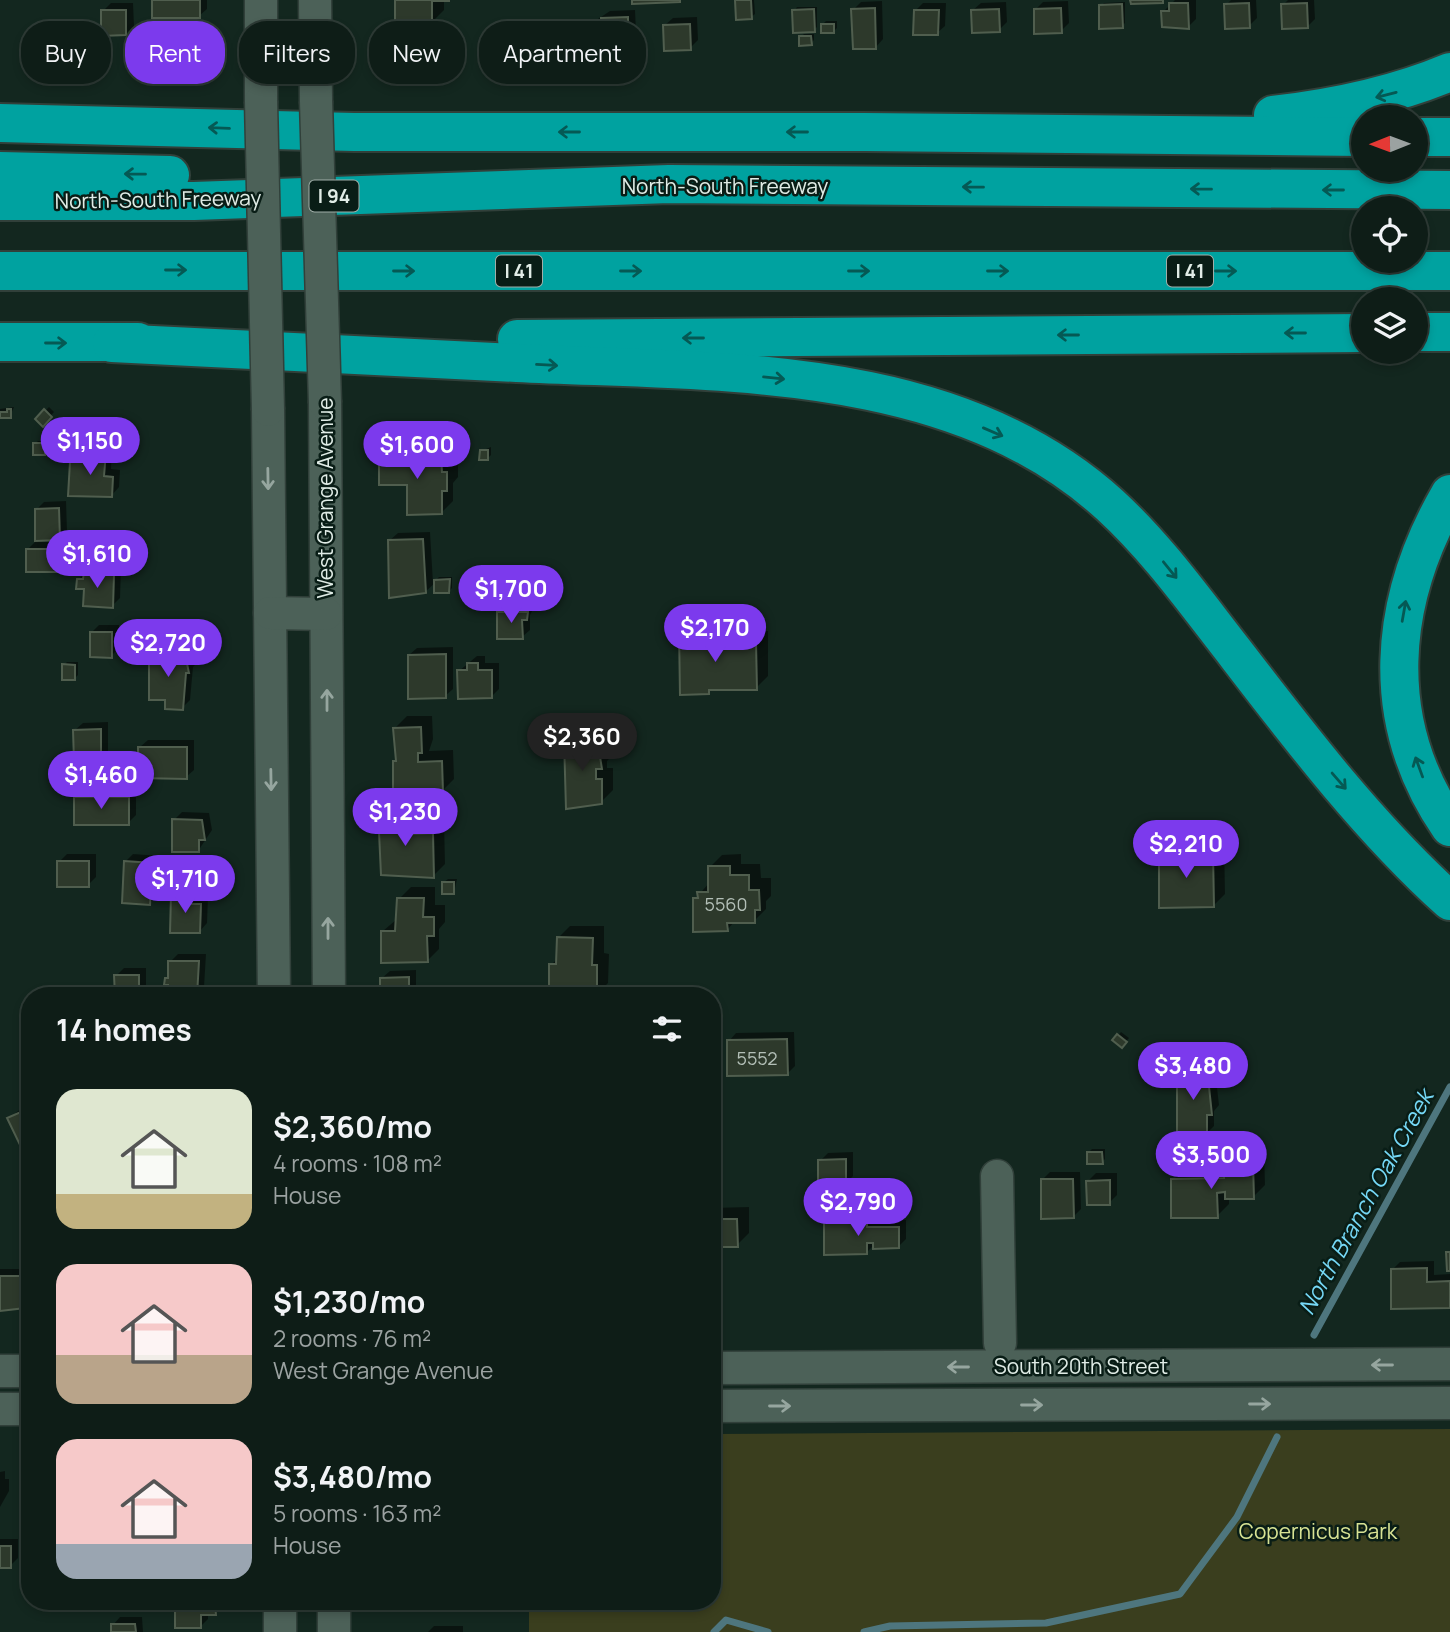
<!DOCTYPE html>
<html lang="en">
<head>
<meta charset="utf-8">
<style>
	body { margin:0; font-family:Manrope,sans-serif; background:#172620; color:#f1f3f6; height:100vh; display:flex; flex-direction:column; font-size:26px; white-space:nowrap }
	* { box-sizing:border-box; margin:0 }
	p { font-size:23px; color:#9ba2a1 }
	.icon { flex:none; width:38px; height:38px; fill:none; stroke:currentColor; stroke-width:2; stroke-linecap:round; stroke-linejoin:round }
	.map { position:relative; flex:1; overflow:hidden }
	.panel { position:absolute; left:21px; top:987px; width:700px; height:623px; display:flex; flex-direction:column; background:#0e1d17; border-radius:28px; box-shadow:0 4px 10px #0003,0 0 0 2px #2e3b36 }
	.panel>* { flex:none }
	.hud { position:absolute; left:21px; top:21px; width:700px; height:63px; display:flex; gap:14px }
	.needle { width:46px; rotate:269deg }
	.controls { position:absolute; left:1351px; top:105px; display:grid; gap:14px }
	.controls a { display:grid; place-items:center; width:77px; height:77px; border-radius:50%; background:#0e1d17; box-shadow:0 4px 10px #0003,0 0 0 2px #2e3b36; font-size:35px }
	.price { position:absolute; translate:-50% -60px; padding:0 16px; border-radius:24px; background:#7c3aed; color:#fff; font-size:23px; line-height:46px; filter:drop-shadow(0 2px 4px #0008) }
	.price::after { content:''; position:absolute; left:50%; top:42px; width:21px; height:16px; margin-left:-10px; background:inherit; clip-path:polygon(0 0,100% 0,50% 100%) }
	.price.current { background:#222; color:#fff }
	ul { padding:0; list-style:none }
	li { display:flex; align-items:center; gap:21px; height:175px; padding:0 35px }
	li span { display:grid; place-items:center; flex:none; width:196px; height:140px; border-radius:21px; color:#555 }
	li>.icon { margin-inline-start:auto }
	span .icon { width:84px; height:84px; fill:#fffc; stroke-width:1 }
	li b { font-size:30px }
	h2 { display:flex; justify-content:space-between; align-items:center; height:84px; padding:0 35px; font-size:30px }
	.tag { padding:0 24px; border-radius:28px; background:#0e1d17; box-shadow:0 4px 10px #0003,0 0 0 2px #2e3b36; font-size:24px; line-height:63px }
	.tag.current { background:#7c3aed; color:#fff }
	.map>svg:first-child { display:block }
	.green { fill:#3a3e1e }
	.shadow { fill:#0007 }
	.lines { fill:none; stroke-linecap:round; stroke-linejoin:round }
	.stream { stroke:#4e767e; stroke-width:7 }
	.building { fill:#2d392b; stroke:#505e4e; stroke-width:2 }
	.minor-casing { stroke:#31403a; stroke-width:35 }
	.highway-casing { stroke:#31403a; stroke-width:42 }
	.minor { stroke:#4c6158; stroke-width:32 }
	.highway { stroke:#00a2a0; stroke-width:38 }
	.minor-bridge-casing { stroke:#31403a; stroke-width:35; stroke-linecap:butt }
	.minor-bridge { stroke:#4c6158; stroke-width:32 }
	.oneway { stroke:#055954 }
	.oneway2 { stroke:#96a69f }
	.labels { text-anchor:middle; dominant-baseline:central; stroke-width:5; stroke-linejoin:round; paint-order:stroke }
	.number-label { font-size:18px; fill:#b3bfb7 }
	.shield { fill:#091d16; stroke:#a0aea8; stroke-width:2 }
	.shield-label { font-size:19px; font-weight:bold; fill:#e0ece6 }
	.street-label { font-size:21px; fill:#e0ece6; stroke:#091d16 }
	.park-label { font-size:21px; fill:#d8e394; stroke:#091d16 }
	.water-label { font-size:23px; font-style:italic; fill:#75d8f6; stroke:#091d16 }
</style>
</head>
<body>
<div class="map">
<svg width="1450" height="1632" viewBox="0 0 1450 1632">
	<rect width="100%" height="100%" fill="#13271f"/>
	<polygon class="green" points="1450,1429 1450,1632 529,1632 529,1601 712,1601 712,1434"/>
	<g class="shadow">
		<polygon points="154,0 207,0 207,9 199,16"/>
		<polygon points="397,0 444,0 444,10 432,22"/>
		<polygon points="737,0 754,0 755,14 751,17"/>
		<polygon points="1175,0 1196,0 1196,19 1188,27 1163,12"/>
		<polygon points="1231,0 1256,0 1257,18 1249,26 1226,5"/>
		<polygon points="1288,0 1314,0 1315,19 1307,27 1283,5"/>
		<polygon points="882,1 883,39 876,47 853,10 861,2"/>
		<polygon points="1068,1 1069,23 1061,31 1035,10 1043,2"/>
		<polygon points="1006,2 1007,22 999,30 973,10 981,3"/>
		<polygon points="1125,2 1125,23 1122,26 1100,6 1104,3"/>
		<polygon points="111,3 133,3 134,26 126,34 103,11"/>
		<polygon points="923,3 946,3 945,26 937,33 915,11"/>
		<polygon points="797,7 817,7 817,27 814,30 794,11"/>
		<polygon points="635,10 636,32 628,39 592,23 610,11"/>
		<polygon points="697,17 698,40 690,48 665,25 673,18"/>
		<polygon points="826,21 837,21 837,28 834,31 822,25"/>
		<polygon points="804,34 814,34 814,40 811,43 801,37"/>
		<polygon points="14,407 10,416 0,416 0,409"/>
		<polygon points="49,407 54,412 43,424 37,419"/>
		<polygon points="38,441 47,441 44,454 35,444"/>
		<polygon points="92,444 112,444 111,469 120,470 119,487 112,495 71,463 79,455 84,455"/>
		<polygon points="393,445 453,445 453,461 458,461 458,477 453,483 453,501 441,513 381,457"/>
		<polygon points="491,447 491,455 488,458 481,451"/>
		<polygon points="66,501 67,531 59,538 36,510 44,502"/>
		<polygon points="430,532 433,583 439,577 452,577 452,588 449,591 436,582 425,592 390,540 398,533"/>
		<polygon points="35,542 64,542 64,562 57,570 27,550"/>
		<polygon points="93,565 121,567 120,598 112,606 78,580"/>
		<polygon points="506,605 535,605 530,615 530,630 522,637 498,613"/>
		<polygon points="693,617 714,617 714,626 725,626 725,631 768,631 768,676 756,688 712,689 708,693 681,629"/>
		<polygon points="99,625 119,625 119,648 111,656 92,632"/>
		<polygon points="158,647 193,647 196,664 193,667 190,700 182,708 167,698 151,655"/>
		<polygon points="453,647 453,689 445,696 409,655 417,648"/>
		<polygon points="477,656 485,656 485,663 499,663 499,689 491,697 459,671"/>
		<polygon points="67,662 78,662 78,675 75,678 64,665"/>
		<polygon points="407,716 432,716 433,739 429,751 453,750 454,779 442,791 394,762 398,758 395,728"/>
		<polygon points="108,722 108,751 100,759 75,730 83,723"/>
		<polygon points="578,727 609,727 613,755 607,761 607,768 613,768 613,790 601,802 566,739"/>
		<polygon points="148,740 194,740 194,770 186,777 140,747"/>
		<polygon points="84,790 136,790 136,815 128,823 76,798"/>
		<polygon points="397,801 422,801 422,822 444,822 445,864 433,876 381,832 385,827 385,813"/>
		<polygon points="182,812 209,813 212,830 198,851 174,820"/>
		<polygon points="1199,833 1216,833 1216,841 1224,841 1225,894 1213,906 1160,853 1172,841 1195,841"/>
		<polygon points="67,854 96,854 96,877 88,885 59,862"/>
		<polygon points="133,854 160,856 157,896 150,903 125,862"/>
		<polygon points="741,854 741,864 760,864 761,878 771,878 771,896 766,901 766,909 754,921 735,921 727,930 695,899 710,882 710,867 722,855"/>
		<polygon points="448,879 457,879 454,893 444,882"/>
		<polygon points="411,887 435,887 435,905 445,905 445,922 439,929 439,949 427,961 383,931 397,919 399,899"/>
		<polygon points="180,888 197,888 197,897 208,897 207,923 200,931 173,896"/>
		<polygon points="570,926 604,926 604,953 609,954 608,983 595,996 551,965 558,958 558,938"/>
		<polygon points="178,954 206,954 204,987 196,995 170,983 166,979 170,975 170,962"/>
		<polygon points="124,968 146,968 146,996 116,996 116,976"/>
		<polygon points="416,970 416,992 420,992 420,996 382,996 382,978 390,971"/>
		<polygon points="794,1032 795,1066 787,1074 729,1041 736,1033"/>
		<polygon points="1121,1032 1129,1038 1122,1046 1114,1040"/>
		<polygon points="1186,1061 1214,1061 1219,1105 1214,1111 1214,1126 1206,1134 1178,1069"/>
		<polygon points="30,1102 30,1142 9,1118"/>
		<polygon points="1092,1149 1105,1149 1105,1159 1102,1162 1089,1152"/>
		<polygon points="1238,1151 1264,1151 1265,1185 1253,1197 1229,1198 1229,1204 1217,1216 1173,1180 1185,1168 1226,1167 1225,1163"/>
		<polygon points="853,1152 853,1176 845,1184 820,1161 828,1153"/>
		<polygon points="1050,1172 1080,1172 1081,1209 1073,1217 1042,1180"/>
		<polygon points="1096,1173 1117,1173 1117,1195 1109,1203 1088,1181"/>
		<polygon points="749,1207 749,1233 737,1245 712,1246 712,1208"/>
		<polygon points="874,1214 874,1220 906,1220 906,1239 898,1247 875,1244 867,1252 825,1223 833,1215"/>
		<polygon points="1434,1261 1434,1275 1450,1274 1450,1305 1392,1270 1400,1262"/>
		<polygon points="0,1269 30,1269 30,1301 24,1307 0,1308"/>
		<polygon points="5,1471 5,1479 9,1479 9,1491 0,1507 0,1472"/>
		<polygon points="0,1539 18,1539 18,1558 10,1566 0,1566"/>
		<polygon points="177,1601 224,1601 215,1613 208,1613 208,1619 200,1627"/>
		<polygon points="120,1617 142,1617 143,1632 113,1632 113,1625"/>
		<polygon points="434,1626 463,1626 463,1632 428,1632"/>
	</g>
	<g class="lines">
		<g class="stream">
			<polyline points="1314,1335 1450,1087"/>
			<polyline points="714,1632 726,1620 768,1632"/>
			<polyline points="864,1632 890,1626 1046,1623 1180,1594 1237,1517 1277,1437"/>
		</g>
	</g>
	<g class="building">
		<rect x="152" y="0" width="48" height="18"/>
		<polygon points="395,0 449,0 449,1 432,1 432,24 395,24"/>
		<polygon points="632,0 680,0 680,2 632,4"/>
		<polygon points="735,0 751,0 752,19 736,20"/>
		<polygon points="1130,0 1163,0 1163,3 1131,4"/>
		<polygon points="1169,3 1188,3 1189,29 1162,27 1161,11 1169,11"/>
		<polygon points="1249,3 1250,28 1225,29 1224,4"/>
		<polygon points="1307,3 1308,28 1282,29 1281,4"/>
		<polygon points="1122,4 1123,28 1099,29 1099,5"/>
		<polygon points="875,8 876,49 853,49 851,9"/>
		<polygon points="1061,8 1062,33 1034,34 1034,9"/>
		<polygon points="814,9 815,32 793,33 792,10"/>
		<polygon points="999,9 1000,32 972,33 971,10"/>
		<polygon points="101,10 126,10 126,35 101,36"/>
		<polygon points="914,10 939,10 938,35 913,35"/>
		<polygon points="628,17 628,41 591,43 590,22 601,21 601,18"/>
		<polygon points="690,24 691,50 664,51 663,25"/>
		<rect x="821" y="24" width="13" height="9"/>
		<polygon points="799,36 811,36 812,45 799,46"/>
		<polygon points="7,409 11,409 11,418 0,418 0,412 7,412"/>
		<polygon points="44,409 52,417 43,427 35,419"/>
		<rect x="33" y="443" width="12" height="12"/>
		<polygon points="480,450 488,450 488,460 479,460"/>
		<polygon points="83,451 106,452 104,476 113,477 112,497 68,496 70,462 82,462"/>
		<polygon points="441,456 442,472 447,472 447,491 442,491 442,514 407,515 407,485 379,485 379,457"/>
		<polygon points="59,508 60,540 35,541 35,509"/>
		<polygon points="423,539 426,593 389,598 388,540"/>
		<rect x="26" y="549" width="31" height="23"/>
		<polygon points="84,572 114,574 113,608 83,606 84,589 76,589 77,579 83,579"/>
		<polygon points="450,579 449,593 434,593 434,580"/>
		<polygon points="497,612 528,612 527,620 522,620 523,639 497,639"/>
		<polygon points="702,628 702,638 713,637 713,642 756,642 757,690 709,690 709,694 680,695 679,629"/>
		<polygon points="90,632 112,632 112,658 90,657"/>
		<polygon points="149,654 185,654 189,673 186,673 183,710 165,709 165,700 149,700"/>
		<polygon points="446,654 446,698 408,699 408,655"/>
		<polygon points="467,663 478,663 478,670 492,670 492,698 458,699 457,670 467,670"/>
		<polygon points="62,664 75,665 75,680 62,680"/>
		<polygon points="421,727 422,753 418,753 418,762 442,761 443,792 393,793 393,761 396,761 393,728"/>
		<polygon points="101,729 101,761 74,761 73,730"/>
		<polygon points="597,738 602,769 596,769 596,779 602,779 602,804 566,809 564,739"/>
		<polygon points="138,747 187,747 187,779 138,778"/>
		<rect x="74" y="797" width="55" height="28"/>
		<polygon points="384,812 411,812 411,834 433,833 434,878 381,875 379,832 384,831"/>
		<polygon points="172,819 202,820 205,840 199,840 199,852 172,852"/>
		<polygon points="1194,836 1213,836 1213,850 1193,851"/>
		<polygon points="1159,852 1213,852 1214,907 1159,908"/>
		<rect x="57" y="861" width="32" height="26"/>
		<polygon points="124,861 153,863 150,905 122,903"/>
		<polygon points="708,866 730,866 730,875 749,875 749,890 759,890 760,910 755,910 755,923 727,923 728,931 693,932 693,898 698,898 697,892 708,892"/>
		<rect x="442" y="882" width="12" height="12"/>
		<polygon points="171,895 190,895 190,904 201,904 200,933 170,933"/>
		<polygon points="397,898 424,898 423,917 434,917 434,936 427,936 428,962 381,963 381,931 395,931"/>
		<polygon points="557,937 593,938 592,965 597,965 597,996 549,996 549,964 556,964"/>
		<polygon points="168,961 199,961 197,996 168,996 168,985 164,985 165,978 168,978"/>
		<polygon points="114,975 139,975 139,996 115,996"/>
		<polygon points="409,977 409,996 380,996 380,978"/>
		<polygon points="1117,1034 1127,1042 1122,1048 1112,1040"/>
		<polygon points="787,1039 788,1075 727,1076 727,1040"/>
		<polygon points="1177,1068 1207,1068 1212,1115 1207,1115 1207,1136 1177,1136"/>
		<polygon points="30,1108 30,1143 21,1147 7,1118"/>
		<polygon points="1087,1152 1102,1152 1103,1164 1087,1164"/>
		<polygon points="846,1159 846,1186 818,1186 818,1160"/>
		<polygon points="1224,1162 1253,1162 1254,1199 1225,1199 1225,1192 1217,1193 1218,1218 1171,1218 1171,1179 1224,1178"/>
		<polygon points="1041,1179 1073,1179 1074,1218 1041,1219"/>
		<polygon points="1110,1180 1110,1205 1087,1205 1086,1181"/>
		<polygon points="712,1219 737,1219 738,1247 712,1247"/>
		<polygon points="867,1221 867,1227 899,1227 899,1248 873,1249 873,1243 867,1243 867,1254 824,1255 824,1222"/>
		<polygon points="1446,1252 1450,1252 1450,1271 1447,1271"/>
		<polygon points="1427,1268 1427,1282 1450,1281 1450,1308 1391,1309 1391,1269"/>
		<polygon points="0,1276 25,1276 25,1308 0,1311"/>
		<rect x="0" y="1546" width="11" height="22"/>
		<polygon points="175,1601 220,1601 220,1603 215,1603 216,1615 201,1615 201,1628 175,1628"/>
		<polygon points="111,1624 135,1624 136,1632 111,1632"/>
	</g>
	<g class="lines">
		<defs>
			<g id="minor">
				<polyline points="261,0 261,101"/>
				<polyline points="315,0 316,101"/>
				<polyline points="325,403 329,996"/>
				<polyline points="268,410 274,996"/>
				<polyline points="270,613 326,614"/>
				<polyline points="997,1176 1000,1343"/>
				<polyline points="712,1368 1450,1364"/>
				<polyline points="0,1371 30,1371"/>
				<polyline points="712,1406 1450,1403"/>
				<polyline points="0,1409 30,1409"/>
				<polyline points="280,1601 280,1632"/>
				<polyline points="334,1601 334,1632"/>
			</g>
			<g id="highway">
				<path d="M1273,115C1334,108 1393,96 1450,72"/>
				<polyline points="0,123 354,132 865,132 1363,137"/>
				<polyline points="1416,137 1450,137"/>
				<polyline points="0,171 170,175"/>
				<polyline points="0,201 194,201 669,184 1450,190"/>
				<polyline points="0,271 1450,271"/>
				<polyline points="1416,332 1450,332"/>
				<polyline points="517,339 1363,333"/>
				<polyline points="0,342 138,342"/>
				<path d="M112,343C247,349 382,356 517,363C717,373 952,361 1110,505C1158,549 1196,603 1236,654C1302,740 1370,829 1450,901"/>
				<path d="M1450,494C1388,601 1377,721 1450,827"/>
			</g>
		</defs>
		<use href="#minor" class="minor-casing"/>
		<use href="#highway" class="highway-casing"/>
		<use href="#minor" class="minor"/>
		<use href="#highway" class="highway"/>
		<defs>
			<g id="minor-bridge">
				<polyline points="261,101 268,410"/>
				<polyline points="316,101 325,403"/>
			</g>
		</defs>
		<use href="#minor-bridge" class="minor-bridge-casing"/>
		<use href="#minor-bridge" class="minor-bridge"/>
	</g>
	<defs><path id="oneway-shaft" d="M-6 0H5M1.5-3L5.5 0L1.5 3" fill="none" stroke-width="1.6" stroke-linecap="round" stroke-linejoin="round" transform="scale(1.75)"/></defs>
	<g class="oneway">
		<use href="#oneway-shaft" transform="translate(1386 95) rotate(166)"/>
		<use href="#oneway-shaft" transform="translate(219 128) rotate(-178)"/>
		<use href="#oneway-shaft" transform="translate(569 132) rotate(180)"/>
		<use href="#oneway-shaft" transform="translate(797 132) rotate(180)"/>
		<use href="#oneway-shaft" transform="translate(135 174) rotate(-179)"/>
		<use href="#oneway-shaft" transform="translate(973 187) rotate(-179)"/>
		<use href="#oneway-shaft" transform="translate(1201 189) rotate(-179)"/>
		<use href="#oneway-shaft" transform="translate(1333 190) rotate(180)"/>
		<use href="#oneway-shaft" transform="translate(176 270)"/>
		<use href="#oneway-shaft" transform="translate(404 271)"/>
		<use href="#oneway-shaft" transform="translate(631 271)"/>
		<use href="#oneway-shaft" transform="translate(859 271)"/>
		<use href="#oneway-shaft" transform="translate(998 271)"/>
		<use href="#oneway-shaft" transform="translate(1226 271)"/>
		<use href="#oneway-shaft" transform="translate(1295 333) rotate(180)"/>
		<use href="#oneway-shaft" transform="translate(1068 335) rotate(180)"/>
		<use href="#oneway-shaft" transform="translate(693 338) rotate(180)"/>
		<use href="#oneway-shaft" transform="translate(56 343)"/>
		<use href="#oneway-shaft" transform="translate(547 365) rotate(3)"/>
		<use href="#oneway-shaft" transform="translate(774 378) rotate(6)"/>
		<use href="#oneway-shaft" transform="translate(993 432) rotate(23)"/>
		<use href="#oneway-shaft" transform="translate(1170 570) rotate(51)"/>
		<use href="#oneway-shaft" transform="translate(1404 611) rotate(-80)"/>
		<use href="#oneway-shaft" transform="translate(1419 767) rotate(-110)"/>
		<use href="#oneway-shaft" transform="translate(1339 781) rotate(49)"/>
	</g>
	<g class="oneway2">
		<use href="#oneway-shaft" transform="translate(268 479) rotate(89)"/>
		<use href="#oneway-shaft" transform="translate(327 700) rotate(-90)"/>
		<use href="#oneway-shaft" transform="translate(271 780) rotate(89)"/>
		<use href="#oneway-shaft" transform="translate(328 928) rotate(-90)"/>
		<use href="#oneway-shaft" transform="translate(1382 1365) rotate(180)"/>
		<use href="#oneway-shaft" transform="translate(958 1367) rotate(180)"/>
		<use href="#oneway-shaft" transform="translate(1260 1404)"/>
		<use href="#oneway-shaft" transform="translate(1032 1405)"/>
		<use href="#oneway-shaft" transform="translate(780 1406)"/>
	</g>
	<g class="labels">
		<g class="number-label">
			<text x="726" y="904">5560</text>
			<text x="757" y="1058">5552</text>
		</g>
		<g class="shield">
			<rect x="309.5" y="180.5" width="49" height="31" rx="5"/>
			<rect x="496" y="255.5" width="46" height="31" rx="5"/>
			<rect x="1167" y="255.5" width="46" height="31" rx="5"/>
		</g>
		<g class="shield-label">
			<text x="334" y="196">I 94</text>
			<text x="519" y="271">I 41</text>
			<text x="1190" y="271">I 41</text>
		</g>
		<g class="street-label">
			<text x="725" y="186">North-South Freeway</text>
			<text transform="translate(158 199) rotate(-1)">North-South Freeway</text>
			<text transform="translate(325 498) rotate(-90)">West Grange Avenue</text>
			<text x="1081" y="1366">South 20th Street</text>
		</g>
		<g class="park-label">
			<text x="1318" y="1531">Copernicus Park</text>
		</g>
		<g class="water-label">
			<text transform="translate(1365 1202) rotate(-61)">North Branch Oak Creek</text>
		</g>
	</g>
</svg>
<div class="controls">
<a><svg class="needle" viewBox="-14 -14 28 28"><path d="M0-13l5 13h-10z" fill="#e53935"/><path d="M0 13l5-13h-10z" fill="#9ba2a1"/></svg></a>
<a><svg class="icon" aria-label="locate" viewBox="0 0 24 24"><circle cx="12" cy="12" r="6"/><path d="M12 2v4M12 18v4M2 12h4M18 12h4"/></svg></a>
<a><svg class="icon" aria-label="layers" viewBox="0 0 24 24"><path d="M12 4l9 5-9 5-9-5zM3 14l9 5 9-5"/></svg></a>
</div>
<b class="price" style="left:90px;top:477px">$1,150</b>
<b class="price" style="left:417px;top:481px">$1,600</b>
<b class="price" style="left:97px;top:590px">$1,610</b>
<b class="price" style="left:511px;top:625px">$1,700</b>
<b class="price" style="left:715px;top:664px">$2,170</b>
<b class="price" style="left:168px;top:679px">$2,720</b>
<b class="price current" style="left:582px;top:773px">$2,360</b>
<b class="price" style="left:101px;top:811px">$1,460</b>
<b class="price" style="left:405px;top:848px">$1,230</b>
<b class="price" style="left:1186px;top:880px">$2,210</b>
<b class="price" style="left:185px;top:915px">$1,710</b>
<b class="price" style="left:1193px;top:1102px">$3,480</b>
<b class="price" style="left:1211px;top:1191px">$3,500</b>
<b class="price" style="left:858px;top:1238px">$2,790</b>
<div class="hud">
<a class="tag">Buy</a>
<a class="tag current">Rent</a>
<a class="tag">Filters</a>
<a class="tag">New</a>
<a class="tag">Apartment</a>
</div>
<section class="panel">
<h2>14 homes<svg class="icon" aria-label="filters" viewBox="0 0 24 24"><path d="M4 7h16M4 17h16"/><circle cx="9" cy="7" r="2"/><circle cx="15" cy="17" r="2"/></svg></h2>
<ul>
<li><span style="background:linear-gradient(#dfe7d0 75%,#c2b280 0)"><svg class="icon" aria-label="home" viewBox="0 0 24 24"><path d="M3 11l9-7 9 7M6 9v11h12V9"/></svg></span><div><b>$2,360/mo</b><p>4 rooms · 108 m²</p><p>House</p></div></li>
<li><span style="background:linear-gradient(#f6c9c9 65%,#b9a48a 0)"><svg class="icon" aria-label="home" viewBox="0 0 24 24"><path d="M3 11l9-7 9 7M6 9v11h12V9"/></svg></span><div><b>$1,230/mo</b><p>2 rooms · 76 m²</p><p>West Grange Avenue</p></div></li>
<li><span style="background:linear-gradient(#f6c9c9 75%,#9aa5b1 0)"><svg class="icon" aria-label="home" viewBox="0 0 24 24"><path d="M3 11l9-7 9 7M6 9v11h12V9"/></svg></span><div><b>$3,480/mo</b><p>5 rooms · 163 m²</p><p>House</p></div></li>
</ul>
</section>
</div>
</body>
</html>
